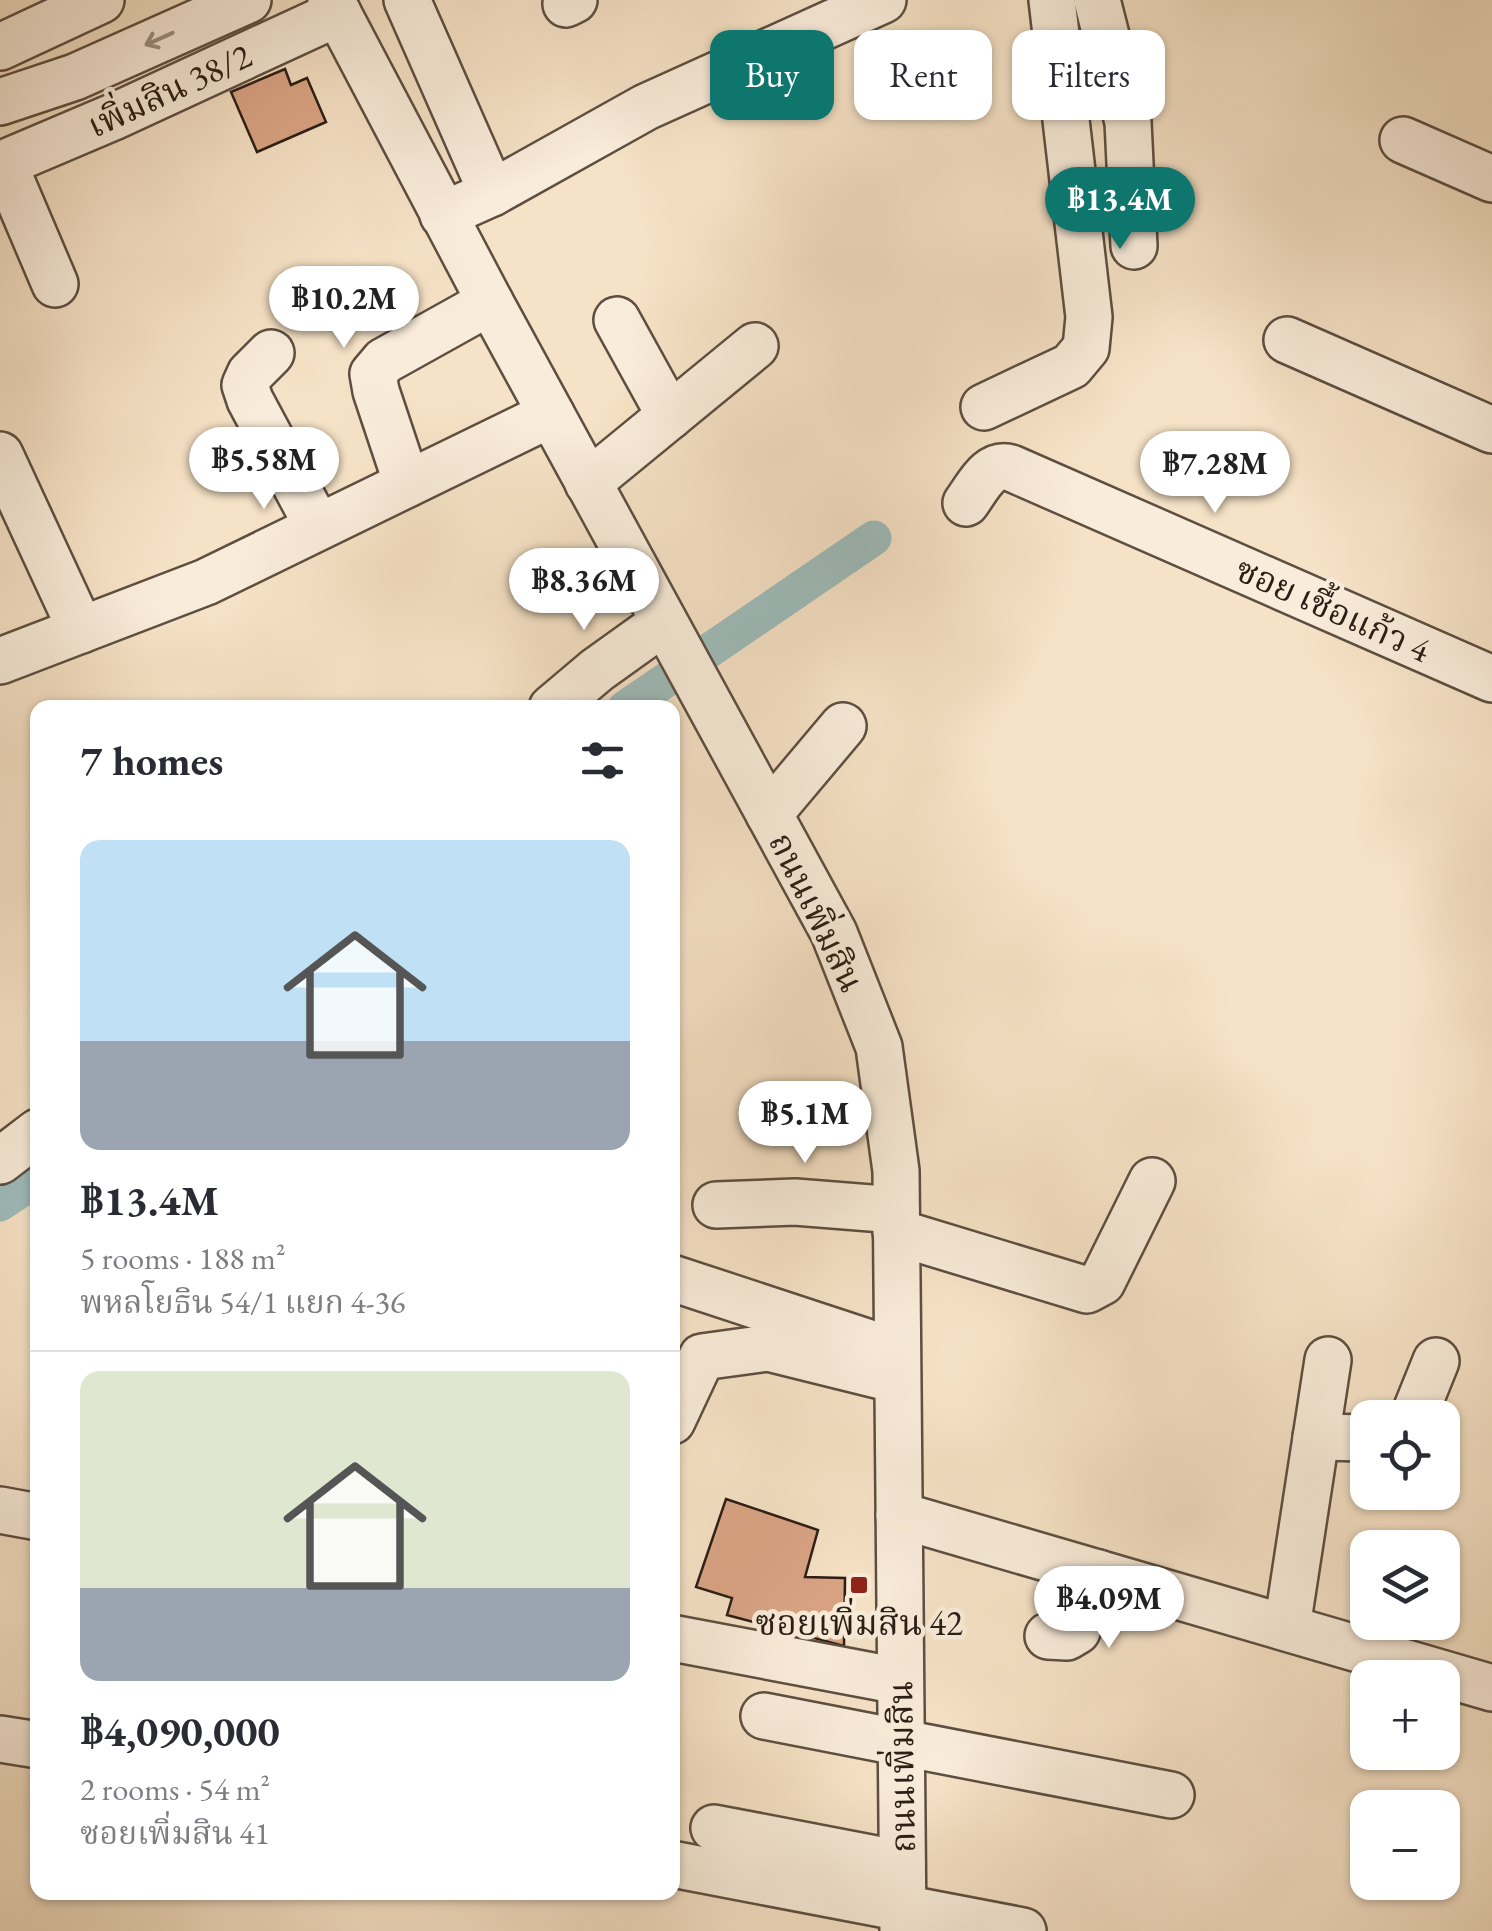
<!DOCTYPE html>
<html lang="en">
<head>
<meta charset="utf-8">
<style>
	body { margin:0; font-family:"EB Garamond","Noto Serif Thai",serif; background:#f2f2f3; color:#2b2b33; height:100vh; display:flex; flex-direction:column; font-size:38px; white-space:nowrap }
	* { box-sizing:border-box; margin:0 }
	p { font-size:32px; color:#7c7c81 }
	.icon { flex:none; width:55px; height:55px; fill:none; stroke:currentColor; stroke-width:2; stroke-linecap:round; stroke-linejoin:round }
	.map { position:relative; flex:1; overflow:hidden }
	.sheet { position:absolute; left:30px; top:700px; width:650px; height:1200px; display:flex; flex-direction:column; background:#fff; border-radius:20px; box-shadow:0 2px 8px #0004 }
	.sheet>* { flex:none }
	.banner { position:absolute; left:710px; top:30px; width:630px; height:90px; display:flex; gap:20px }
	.controls { position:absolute; left:1350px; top:1400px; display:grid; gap:20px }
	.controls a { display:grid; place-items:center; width:110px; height:110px; border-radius:20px; background:#fff; box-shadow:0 2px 8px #0004; font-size:50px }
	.price { position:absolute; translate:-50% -85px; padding:0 22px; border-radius:35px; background:#fff; color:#222; font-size:32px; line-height:65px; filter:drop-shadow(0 2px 5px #0008) }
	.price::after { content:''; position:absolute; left:50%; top:60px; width:30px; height:22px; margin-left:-15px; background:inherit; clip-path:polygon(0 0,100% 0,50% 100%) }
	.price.on { background:#0f766e; color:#fff }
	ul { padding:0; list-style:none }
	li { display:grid; align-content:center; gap:20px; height:530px; padding:0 50px }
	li+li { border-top:2px solid #e1e1e2 }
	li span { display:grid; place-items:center; height:310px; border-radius:20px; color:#555 }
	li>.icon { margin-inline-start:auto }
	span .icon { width:180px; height:180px; fill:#fffc; stroke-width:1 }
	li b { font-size:42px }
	h2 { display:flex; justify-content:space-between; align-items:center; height:120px; padding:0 50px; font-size:42px }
	.pill { padding:0 35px; border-radius:20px; background:#fff; box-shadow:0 2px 8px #0004; font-size:35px; line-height:90px }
	.pill.on { background:#0f766e; color:#fff }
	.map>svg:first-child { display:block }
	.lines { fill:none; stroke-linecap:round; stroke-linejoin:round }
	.canal { stroke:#9ebcbb; stroke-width:35 }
	.building { fill:#daa484; stroke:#2a1d15; stroke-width:2.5 }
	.minor-casing { stroke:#5d4e41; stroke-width:50 }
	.minor { stroke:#f9ecda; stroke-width:45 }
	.oneway { stroke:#9c8f81 }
	.poi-dot { fill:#8f2418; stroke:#f9ecda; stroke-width:4 }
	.labels { text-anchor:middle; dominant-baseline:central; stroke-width:9; stroke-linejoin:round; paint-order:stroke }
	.street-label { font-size:35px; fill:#2a1d15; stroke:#f9ecda }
	.poi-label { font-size:35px; fill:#2a1d15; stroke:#f9ecda }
</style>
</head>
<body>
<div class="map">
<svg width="1492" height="1931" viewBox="0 0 1492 1931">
	<rect width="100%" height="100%" fill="#f6e2c6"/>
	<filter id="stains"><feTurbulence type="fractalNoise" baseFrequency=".002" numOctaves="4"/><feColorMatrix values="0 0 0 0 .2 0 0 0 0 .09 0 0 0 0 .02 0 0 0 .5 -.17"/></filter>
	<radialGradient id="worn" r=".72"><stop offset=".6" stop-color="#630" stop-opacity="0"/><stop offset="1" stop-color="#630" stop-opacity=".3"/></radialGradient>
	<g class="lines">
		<g class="canal">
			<polyline points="625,708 874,538"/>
			<polyline points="0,1204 38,1179"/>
		</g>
	</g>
	<g class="building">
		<polygon points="285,69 291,85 307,78 326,122 257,152 231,92"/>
		<polygon points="726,1499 818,1530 805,1577 845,1578 844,1646 727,1615 732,1598 696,1587"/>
	</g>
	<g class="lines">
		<defs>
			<g id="minor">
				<polyline points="331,0 490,302 834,933 879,1047 896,1171 903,1931"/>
				<polyline points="407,0 492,193"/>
				<polyline points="1097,0 1128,122 1134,246"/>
				<polyline points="566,4 574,0"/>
				<polyline points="0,47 101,0"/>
				<polyline points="0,102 75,77 248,0"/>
				<polyline points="1403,140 1492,179"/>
				<polyline points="4,164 55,284"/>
				<polyline points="0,165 113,117 338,13"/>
				<polyline points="443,215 492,193 646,107 883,0"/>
				<polyline points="617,320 670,416"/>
				<polyline points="1287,340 1492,430"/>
				<polyline points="271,353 250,374 245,385 250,400 318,527"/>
				<polyline points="984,407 1071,366 1086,348 1089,317 1052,0"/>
				<polyline points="0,455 81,630"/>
				<polyline points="588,483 755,346"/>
				<polyline points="407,484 376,391 373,374 384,361 490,302"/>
				<path d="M966,503C978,487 989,461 1011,468L1492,679"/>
				<polyline points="0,661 206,582 551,414"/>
				<polyline points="552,708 597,670 664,622"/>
				<polyline points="769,814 843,726"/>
				<polyline points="0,1161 38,1132"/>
				<polyline points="716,1205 795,1202 896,1210"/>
				<polyline points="896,1232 1087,1290 1102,1282 1152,1181"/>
				<polyline points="672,1278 897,1352"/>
				<polyline points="1413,1418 1436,1361"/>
				<polyline points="672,1421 702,1357 768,1348 897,1380"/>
				<polyline points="1316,1437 1368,1438"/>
				<polyline points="0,1510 38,1517"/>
				<polyline points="899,1515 1492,1688"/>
				<polyline points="1287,1627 1328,1360"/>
				<polyline points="1048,1636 1067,1637 1077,1631 1098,1573"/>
				<polyline points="672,1638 899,1681"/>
				<polyline points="764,1716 1171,1795"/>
				<polyline points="0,1739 38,1745"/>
				<polyline points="714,1828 902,1864"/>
				<polyline points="672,1864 1023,1931"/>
			</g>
		</defs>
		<use href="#minor" class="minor-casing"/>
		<use href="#minor" class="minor"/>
	</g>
	<defs><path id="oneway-shaft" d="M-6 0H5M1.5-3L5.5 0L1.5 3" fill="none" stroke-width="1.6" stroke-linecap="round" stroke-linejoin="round" transform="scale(2.5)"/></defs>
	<use class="oneway" href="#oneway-shaft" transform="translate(159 39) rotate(156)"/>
	<rect class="poi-dot" x="849" y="1575" width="20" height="20" rx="5"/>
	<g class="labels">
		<g class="street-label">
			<text transform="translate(169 90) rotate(-25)">เพิ่มสิน 38/2</text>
			<text transform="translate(1333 609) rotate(24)">ซอย เชื้อแก้ว 4</text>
			<text transform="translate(817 912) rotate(64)">ถนนเพิ่มสิน</text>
			<text transform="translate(901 1767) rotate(-91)">ถนนเพิ่มสิน</text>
		</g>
		<g class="poi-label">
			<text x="859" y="1622">ซอยเพิ่มสิน 42</text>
		</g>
	</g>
	<rect width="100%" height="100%" filter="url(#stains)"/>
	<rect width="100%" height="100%" fill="url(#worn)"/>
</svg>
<div class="controls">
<a><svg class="icon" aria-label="locate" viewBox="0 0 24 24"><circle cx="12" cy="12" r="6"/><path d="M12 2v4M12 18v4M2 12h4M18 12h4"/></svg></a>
<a><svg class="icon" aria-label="layers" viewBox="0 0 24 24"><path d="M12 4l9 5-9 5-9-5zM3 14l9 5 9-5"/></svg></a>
<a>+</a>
<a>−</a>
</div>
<b class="price on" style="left:1120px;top:252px">฿13.4M</b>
<b class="price" style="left:344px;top:351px">฿10.2M</b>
<b class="price" style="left:264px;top:512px">฿5.58M</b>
<b class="price" style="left:1215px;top:516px">฿7.28M</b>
<b class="price" style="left:584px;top:633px">฿8.36M</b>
<b class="price" style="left:805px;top:1166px">฿5.1M</b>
<b class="price" style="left:1109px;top:1651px">฿4.09M</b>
<div class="banner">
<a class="pill on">Buy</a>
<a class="pill">Rent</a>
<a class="pill">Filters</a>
</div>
<section class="sheet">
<h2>7 homes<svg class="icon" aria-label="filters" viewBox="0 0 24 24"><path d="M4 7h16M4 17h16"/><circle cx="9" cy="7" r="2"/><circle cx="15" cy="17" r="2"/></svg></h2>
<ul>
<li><span style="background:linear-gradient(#bfe0f5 65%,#9aa5b1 0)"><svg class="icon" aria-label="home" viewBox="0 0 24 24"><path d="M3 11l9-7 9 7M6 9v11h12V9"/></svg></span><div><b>฿13.4M</b><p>5 rooms · 188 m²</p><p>พหลโยธิน 54/1 แยก 4-36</p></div></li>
<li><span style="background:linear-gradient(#dfe7d0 70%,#9aa5b1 0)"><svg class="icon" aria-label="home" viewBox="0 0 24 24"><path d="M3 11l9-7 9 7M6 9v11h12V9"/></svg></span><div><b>฿4,090,000</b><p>2 rooms · 54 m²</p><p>ซอยเพิ่มสิน 41</p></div></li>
</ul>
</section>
</div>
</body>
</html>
